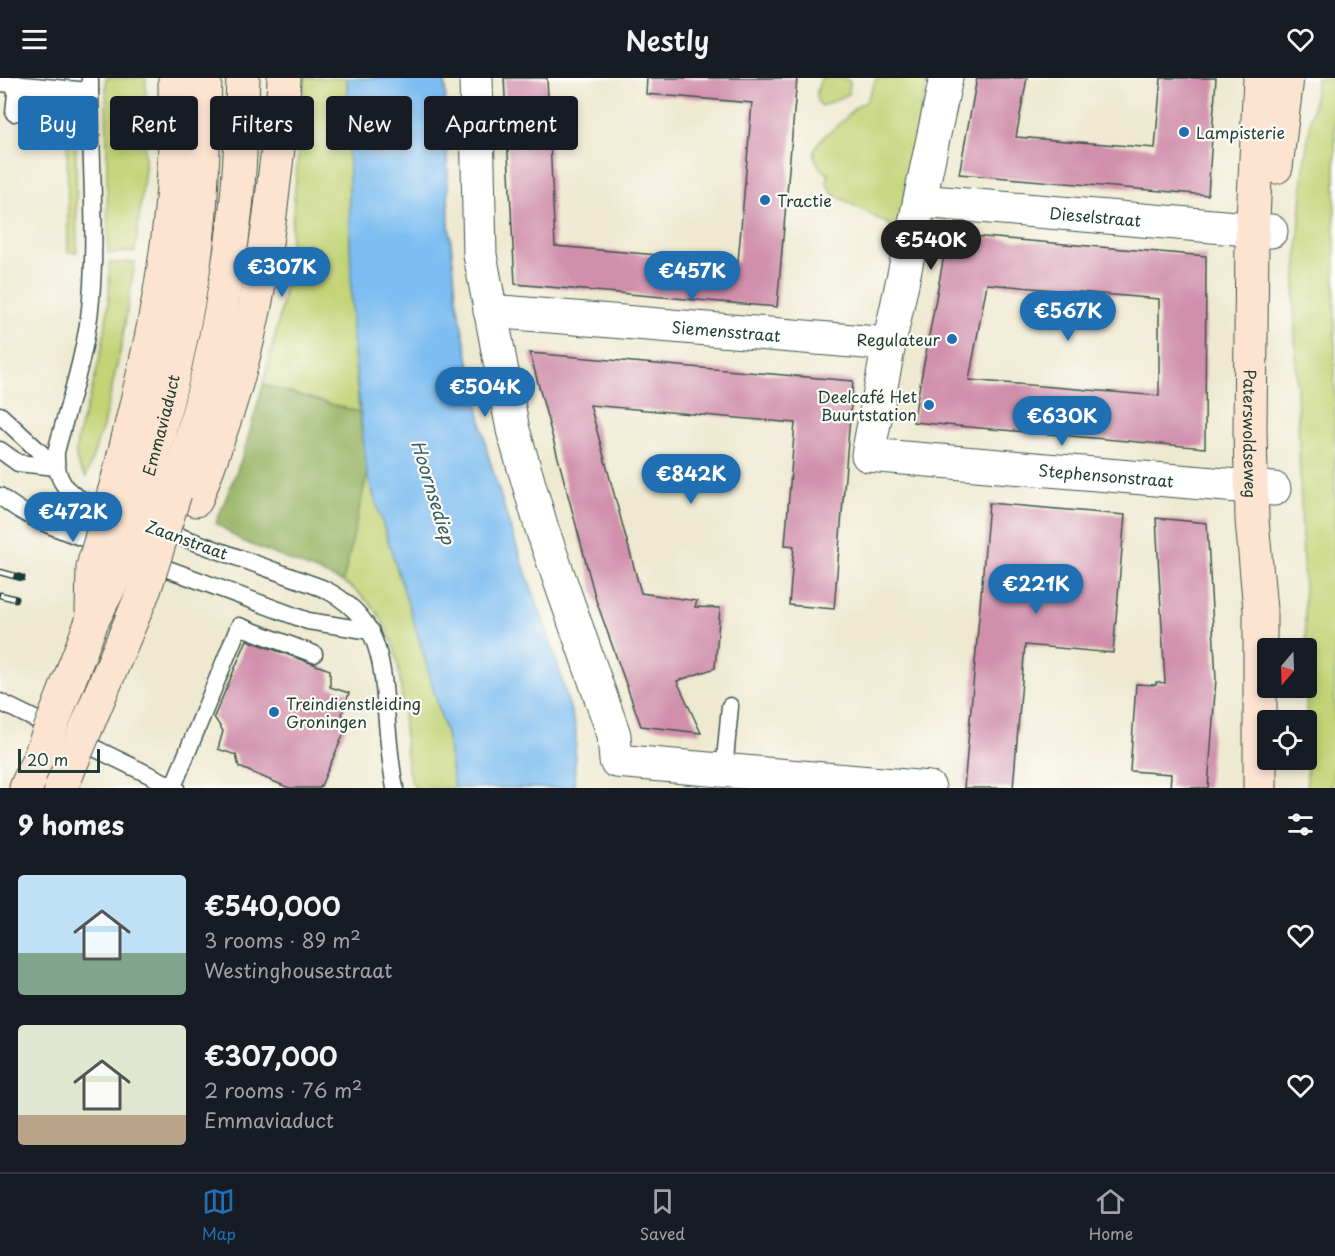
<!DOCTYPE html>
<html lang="en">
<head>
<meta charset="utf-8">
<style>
	body { margin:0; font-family:"Playpen Sans",sans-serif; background:#20242c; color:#f1f3f6; height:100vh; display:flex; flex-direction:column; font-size:22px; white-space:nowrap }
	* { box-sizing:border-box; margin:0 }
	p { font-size:20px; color:#9ea1a6 }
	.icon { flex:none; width:33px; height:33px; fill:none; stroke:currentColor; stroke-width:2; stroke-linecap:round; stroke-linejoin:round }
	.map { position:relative; height:710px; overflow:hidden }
	.panel { display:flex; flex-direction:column; background:#171b24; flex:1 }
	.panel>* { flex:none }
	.hud { position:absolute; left:18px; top:18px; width:600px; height:54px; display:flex; gap:12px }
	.needle { width:39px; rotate:199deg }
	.controls { position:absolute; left:1257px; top:560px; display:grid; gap:12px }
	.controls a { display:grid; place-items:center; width:60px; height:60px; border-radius:6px; background:#171b24; box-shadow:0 3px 9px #0003; font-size:30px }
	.scale { position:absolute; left:18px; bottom:15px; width:82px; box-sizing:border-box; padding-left:6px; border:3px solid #1f3d34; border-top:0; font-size:16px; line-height:21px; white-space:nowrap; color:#1f3d34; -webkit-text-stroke:4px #fdfcf7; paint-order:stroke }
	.price { position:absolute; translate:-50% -51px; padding:0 14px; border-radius:21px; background:#1f6fb2; color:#fff; font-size:20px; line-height:39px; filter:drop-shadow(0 2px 3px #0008) }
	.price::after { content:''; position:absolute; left:50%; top:36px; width:18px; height:14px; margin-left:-9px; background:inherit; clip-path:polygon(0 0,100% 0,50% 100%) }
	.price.current { background:#222; color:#fff }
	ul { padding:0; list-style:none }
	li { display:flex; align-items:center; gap:18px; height:150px; padding:0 18px }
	li span { display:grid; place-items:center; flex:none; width:168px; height:120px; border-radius:6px; color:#555 }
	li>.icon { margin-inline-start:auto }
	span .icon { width:72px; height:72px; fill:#fffc; stroke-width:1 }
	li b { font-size:26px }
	h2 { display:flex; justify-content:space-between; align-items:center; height:72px; padding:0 18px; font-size:26px }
	.tag { padding:0 21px; border-radius:6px; background:#171b24; box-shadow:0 3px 9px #0003; font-size:21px; line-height:54px }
	.tag.current { background:#1f6fb2; color:#fff }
	header { display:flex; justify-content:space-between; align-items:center; height:78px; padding:0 18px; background:#171b24; font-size:27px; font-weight:600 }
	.tab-bar { display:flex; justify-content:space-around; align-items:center; height:84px; border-top:2px solid #363941; background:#171b24; font-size:16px; color:#9ea1a6 }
	.tab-bar a { display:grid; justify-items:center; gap:3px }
	.tab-bar .current { color:#1f6fb2 }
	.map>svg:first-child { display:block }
	.green { fill:#c3d376; stroke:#718855; stroke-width:1.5 }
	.forest { fill:#9ab567; stroke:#5c794e; stroke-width:1.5 }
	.water { fill:#7dbdf1; stroke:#4e7d92; stroke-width:1.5 }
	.building { fill:#d08fab; fill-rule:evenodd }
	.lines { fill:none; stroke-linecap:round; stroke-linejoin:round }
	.service-casing { stroke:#3e574b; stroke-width:19 }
	.minor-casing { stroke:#3e574b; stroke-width:35 }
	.secondary-casing { stroke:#3e574b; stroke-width:35 }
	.service { stroke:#fff; stroke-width:16 }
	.minor { stroke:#fff; stroke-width:33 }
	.secondary { stroke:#fde4d1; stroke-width:33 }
	.rail-casing { stroke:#1f3d34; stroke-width:7 }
	.rail { stroke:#fdfcf7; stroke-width:4.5; stroke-dasharray:14; stroke-linecap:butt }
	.secondary-bridge-casing { stroke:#3e574b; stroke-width:35; stroke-linecap:butt }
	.secondary-bridge { stroke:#fde4d1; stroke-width:33 }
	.poi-dot { fill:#1f6fb2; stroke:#fdfcf7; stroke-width:2 }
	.labels { text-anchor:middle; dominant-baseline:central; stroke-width:4.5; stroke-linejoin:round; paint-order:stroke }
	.poi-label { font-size:16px; fill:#1f3d34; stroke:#fdfcf7; text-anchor:start }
	.street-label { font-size:16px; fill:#1f3d34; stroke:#fdfcf7 }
	.water-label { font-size:18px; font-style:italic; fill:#365d63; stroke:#fdfcf7 }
</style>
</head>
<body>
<header><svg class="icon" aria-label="menu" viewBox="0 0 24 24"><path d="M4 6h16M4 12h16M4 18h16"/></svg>Nestly<svg class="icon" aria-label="heart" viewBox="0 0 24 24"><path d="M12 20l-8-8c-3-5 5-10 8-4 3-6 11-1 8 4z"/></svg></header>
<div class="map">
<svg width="1335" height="710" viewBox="0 0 1335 710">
	<rect width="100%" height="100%" fill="#fdfcf7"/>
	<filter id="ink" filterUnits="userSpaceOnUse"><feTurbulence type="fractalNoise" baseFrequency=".0167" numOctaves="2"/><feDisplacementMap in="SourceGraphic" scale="12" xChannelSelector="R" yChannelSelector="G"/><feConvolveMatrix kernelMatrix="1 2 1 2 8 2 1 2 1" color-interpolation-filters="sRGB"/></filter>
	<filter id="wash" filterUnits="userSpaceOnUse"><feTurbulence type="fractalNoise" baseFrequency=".008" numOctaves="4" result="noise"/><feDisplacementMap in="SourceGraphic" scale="24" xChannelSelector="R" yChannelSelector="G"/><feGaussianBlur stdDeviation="1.35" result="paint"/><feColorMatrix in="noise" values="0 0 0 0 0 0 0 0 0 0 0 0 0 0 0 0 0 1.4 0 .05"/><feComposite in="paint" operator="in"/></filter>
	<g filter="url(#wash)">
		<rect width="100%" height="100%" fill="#eee9d0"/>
		<g class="green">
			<polygon points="106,0 146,0 145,90 135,174 108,175"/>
			<polygon points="305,0 347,0 352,255 359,334 263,307 281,233 289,179"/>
			<path d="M821,0H845L850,4L849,16L822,28C812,22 818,10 821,0Z"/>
			<path d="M877,0H928L899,147L893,149L833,116L826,104L829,96C822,92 820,90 816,83C808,63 833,54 844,42C851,34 855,27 866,24Z"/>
			<polygon points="1317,0 1335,0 1335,679 1332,710 1307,710 1306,570 1294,225 1304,88"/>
			<polygon points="67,26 75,31 77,174 68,174"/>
			<path d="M135,184L121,270L103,348L86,399C80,392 75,384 76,374C76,356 86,332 91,315C102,273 112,229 109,185Z"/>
			<path d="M367,396L420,564L447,660L454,710H415C406,695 406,677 405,660C399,597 404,541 343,504Z"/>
		</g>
		<polygon class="forest" points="263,307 359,334 367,396 343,504 242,463 216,445 243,377"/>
		<polygon class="water" points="347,0 445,0 449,145 457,224 487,373 510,449 553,571 576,651 574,710 454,710 447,659 420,564 367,396 352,255"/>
		<g id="blocks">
			<g class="building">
				<polygon points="504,0 547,0 555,168 738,184 752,25 646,16 647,0 797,0 777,229 515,206"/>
				<polygon points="977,0 1027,0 1016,59 1155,70 1161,0 1216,0 1208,117 959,96"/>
				<path d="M948,156L1206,178L1205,370L913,344ZM987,206L1159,221V318L969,302Z"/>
				<polygon points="530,275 853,303 834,531 789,527 794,468 785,467 795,345 590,327 641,515 697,523 695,529 720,530 715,590 677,603 701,655 641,648 596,522"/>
				<polygon points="989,425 1125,437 1113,575 1025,567 1013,710 964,710"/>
				<polygon points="1156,440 1207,445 1216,601 1208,710 1170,710 1171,696 1130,693 1136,606 1156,607 1156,604 1165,605"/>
				<polygon points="247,562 330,592 330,609 349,615 342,636 348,646 320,710 289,710 239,689 236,677 218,671 223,653 214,639"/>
			</g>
		</g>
	</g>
	<g filter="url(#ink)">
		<use href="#blocks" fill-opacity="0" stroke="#3e574b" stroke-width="1.5"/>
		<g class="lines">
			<defs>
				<g id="service">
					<path d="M90,0C90,73 97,148 91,221C87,273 69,324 56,374C54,414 80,423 113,434"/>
					<polyline points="0,5 90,13"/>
					<polyline points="14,35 17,6"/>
					<polyline points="0,337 56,389"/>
					<polyline points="0,372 18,385 56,389"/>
					<path d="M0,418C31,444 68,454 105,468"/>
					<path d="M159,451L322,510C377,536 382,577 386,632C388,658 390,684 395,710"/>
					<polyline points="149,484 308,543 371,553"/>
					<polyline points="0,624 176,710"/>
					<polyline points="724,693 730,628"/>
					<polyline points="173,709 239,548 314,576"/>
				</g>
				<g id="minor">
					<polyline points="476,0 480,177 513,352 542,451 614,657 616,683 929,710"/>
					<path id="s1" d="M946,0L889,266L868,377L1274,411"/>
					<path id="s2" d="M920,123L1271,153"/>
					<path id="s3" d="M490,233L889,266"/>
				</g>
				<g id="secondary">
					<path id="s4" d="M1260,0L1252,161L1250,352L1252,442L1260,532V710"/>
					<polyline points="1276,89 1287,0"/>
					<path d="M119,397C144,297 169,195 174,91C176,61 175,30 175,0"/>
					<path id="s5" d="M145,405C164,338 181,270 192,201C203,134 203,67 205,0"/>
					<path d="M175,415C204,325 224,232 235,138C241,92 241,46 243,0"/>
					<path d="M196,422C212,378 229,334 241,288C257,228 267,166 274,104C278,69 283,35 284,0"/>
					<polyline points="26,710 41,675"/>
				</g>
			</defs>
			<use href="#service" class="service-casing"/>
			<use href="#minor" class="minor-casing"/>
			<use href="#secondary" class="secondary-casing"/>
			<use href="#service" class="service"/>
			<use href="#minor" class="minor"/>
			<use href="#secondary" class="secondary"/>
			<defs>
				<g id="rail">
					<polyline points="0,494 22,500"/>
					<polyline points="0,517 16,521"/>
				</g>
			</defs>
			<use href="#rail" class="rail-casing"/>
			<use href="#rail" class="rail"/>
			<defs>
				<g id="secondary-bridge">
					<polyline points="92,535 93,489 119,397"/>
					<polyline points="41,675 92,543 116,496 145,405"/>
					<polyline points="61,710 145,510 175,415"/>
				</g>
			</defs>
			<use href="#secondary-bridge" class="secondary-bridge-casing"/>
			<use href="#secondary-bridge" class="secondary-bridge"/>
		</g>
	</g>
	<g class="poi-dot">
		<circle cx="1184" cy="54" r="6"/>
		<circle cx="765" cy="122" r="6"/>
		<circle cx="952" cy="261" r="6"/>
		<circle cx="929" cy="327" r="6"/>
		<circle cx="274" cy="634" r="6"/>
	</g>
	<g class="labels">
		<g class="poi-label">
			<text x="1196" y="54">Lampisterie</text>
			<text x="777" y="122">Tractie</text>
			<text x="940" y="261" text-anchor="end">Regulateur</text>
			<text x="917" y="318" text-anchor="end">Deelcafé Het<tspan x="917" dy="18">Buurtstation</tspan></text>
			<text x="286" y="625">Treindienstleiding<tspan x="286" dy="18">Groningen</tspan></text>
		</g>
		<g class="street-label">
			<text stroke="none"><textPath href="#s2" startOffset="176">Dieselstraat</textPath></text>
			<text stroke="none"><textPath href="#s3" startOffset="237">Siemensstraat</textPath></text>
			<text stroke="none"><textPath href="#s5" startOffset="60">Emmaviaduct</textPath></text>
			<text stroke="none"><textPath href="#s4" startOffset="356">Paterswoldseweg</textPath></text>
			<text stroke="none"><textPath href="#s1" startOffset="624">Stephensonstraat</textPath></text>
			<text transform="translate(187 461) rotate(20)">Zaanstraat</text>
		</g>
		<g class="water-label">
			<text transform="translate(434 414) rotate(73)">Hoornsediep</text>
		</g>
	</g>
</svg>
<div class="controls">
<a><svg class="needle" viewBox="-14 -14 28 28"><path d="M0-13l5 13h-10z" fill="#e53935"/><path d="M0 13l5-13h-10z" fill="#9ea1a6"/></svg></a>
<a><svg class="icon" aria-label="locate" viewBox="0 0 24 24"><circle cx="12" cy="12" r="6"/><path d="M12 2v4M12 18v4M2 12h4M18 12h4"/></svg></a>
</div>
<div class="scale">20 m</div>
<b class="price current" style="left:931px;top:193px">€540K</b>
<b class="price" style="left:282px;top:220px">€307K</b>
<b class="price" style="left:692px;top:224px">€457K</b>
<b class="price" style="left:1068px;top:264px">€567K</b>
<b class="price" style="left:485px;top:340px">€504K</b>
<b class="price" style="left:1062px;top:369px">€630K</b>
<b class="price" style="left:691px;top:427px">€842K</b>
<b class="price" style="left:73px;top:465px">€472K</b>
<b class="price" style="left:1036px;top:537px">€221K</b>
<div class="hud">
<a class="tag current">Buy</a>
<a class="tag">Rent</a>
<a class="tag">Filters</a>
<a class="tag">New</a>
<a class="tag">Apartment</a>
</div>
</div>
<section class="panel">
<h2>9 homes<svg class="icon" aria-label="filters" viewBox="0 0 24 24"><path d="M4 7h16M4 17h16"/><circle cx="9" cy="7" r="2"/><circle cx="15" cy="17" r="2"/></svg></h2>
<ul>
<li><span style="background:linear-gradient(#bfe0f5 65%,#7fa58c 0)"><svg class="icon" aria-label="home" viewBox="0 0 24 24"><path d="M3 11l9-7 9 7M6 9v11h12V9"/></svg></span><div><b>€540,000</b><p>3 rooms · 89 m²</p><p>Westinghousestraat</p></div><svg class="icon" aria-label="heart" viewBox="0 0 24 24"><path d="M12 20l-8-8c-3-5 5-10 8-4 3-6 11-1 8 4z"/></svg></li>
<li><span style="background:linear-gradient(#dfe7d0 75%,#b9a48a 0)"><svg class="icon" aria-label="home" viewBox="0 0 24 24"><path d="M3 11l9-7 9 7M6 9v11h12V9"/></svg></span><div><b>€307,000</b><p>2 rooms · 76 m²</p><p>Emmaviaduct</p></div><svg class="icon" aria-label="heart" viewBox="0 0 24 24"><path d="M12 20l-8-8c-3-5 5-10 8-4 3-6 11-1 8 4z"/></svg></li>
</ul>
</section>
<nav class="tab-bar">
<a class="current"><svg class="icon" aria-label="map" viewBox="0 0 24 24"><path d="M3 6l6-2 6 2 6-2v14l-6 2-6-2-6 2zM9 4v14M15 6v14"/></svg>Map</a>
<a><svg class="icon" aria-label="saved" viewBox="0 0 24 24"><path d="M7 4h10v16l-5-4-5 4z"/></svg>Saved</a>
<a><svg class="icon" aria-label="home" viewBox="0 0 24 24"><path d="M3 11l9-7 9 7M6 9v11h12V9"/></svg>Home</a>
</nav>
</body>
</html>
